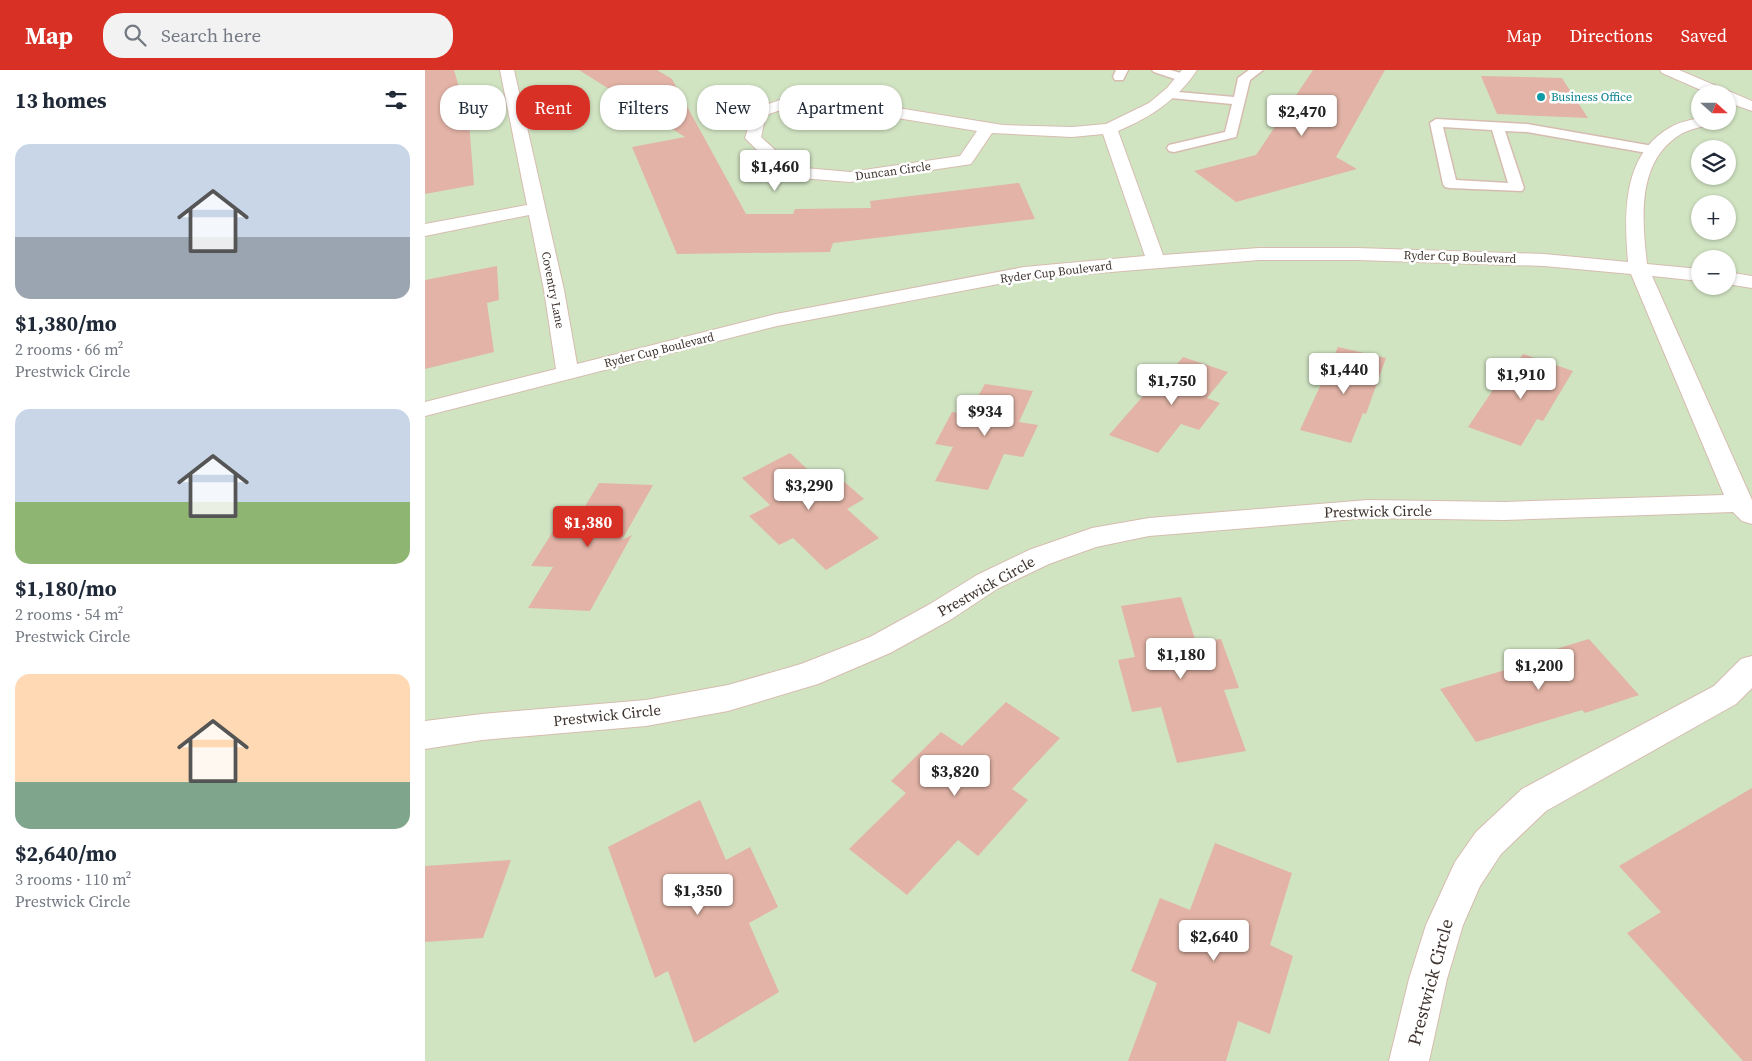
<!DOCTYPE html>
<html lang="en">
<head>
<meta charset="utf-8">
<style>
	body { margin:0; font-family:"Source Serif 4",serif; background:#f2f2f3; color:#1f2937; height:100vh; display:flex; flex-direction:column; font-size:19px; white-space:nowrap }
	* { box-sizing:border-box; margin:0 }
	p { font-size:16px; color:#747a83 }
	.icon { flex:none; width:28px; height:28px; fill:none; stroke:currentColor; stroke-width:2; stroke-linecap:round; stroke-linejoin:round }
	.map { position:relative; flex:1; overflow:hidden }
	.details { display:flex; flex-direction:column; background:#fff; width:425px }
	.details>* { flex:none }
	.guide { position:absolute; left:15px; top:15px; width:475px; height:45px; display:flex; gap:10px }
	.needle { width:32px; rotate:111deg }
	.controls { position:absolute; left:1266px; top:15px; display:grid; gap:10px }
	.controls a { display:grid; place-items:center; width:45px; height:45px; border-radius:50%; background:#fff; box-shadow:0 1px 4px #0004; font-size:25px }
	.price { position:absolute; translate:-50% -42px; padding:0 11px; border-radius:5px; background:#fff; color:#222; font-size:16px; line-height:32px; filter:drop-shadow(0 1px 2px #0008) }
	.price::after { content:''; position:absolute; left:50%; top:30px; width:15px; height:11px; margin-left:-8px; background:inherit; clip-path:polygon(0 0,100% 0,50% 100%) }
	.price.selected { background:#d93025; color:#fff }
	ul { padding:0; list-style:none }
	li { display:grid; align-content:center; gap:10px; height:265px; padding:0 15px }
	li span { display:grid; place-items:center; height:155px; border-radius:15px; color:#555 }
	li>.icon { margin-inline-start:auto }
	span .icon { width:90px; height:90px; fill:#fffc; stroke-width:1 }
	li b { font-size:21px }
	h2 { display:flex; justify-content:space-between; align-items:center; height:60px; padding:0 15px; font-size:21px }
	.tag { padding:0 18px; border-radius:20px; background:#fff; box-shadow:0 1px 4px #0004; font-size:18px; line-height:45px }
	.tag.selected { background:#d93025; color:#fff }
	header { display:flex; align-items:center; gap:30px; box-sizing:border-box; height:70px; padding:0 25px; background:#d93025; color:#fff }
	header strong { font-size:24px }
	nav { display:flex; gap:28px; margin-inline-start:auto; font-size:18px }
	.search { width:350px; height:45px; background:#f2f2f3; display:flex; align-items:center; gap:12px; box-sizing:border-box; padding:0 18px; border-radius:20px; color:#747a83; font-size:19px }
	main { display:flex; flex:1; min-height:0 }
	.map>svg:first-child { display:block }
	.green { fill:#d1e4c2; fill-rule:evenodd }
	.building { fill:#e2b3a6 }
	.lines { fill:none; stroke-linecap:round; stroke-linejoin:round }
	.service-casing { stroke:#d6bcb0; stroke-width:3 }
	.minor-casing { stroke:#d6bcb0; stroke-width:2 }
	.service { fill:#fff; fill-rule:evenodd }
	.minor { fill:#fff; fill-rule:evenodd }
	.culture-dot { fill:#0f9aa8; stroke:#fff; stroke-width:2 }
	.labels { text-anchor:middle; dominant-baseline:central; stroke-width:5; stroke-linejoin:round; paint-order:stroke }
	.far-culture-label { font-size:12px; fill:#0d838f; stroke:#fff; text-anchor:start }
	.far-street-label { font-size:12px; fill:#3f342f; stroke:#fff }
	.street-label { font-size:15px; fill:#3f342f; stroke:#fff }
	.near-street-label { font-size:18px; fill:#3f342f; stroke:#fff }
</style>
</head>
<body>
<header>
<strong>Map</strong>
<div class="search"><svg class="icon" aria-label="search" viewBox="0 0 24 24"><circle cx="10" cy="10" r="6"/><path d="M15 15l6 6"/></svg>Search here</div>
<nav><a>Map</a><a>Directions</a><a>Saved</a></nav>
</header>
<main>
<section class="details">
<h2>13 homes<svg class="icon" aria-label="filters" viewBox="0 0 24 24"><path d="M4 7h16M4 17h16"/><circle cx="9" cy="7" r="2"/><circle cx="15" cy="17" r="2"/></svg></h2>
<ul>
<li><span style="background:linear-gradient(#c9d6e8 60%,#9aa5b1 0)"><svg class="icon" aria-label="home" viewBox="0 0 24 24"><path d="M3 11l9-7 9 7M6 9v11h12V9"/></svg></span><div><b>$1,380/mo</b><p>2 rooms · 66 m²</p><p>Prestwick Circle</p></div></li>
<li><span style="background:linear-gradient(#c9d6e8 60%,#8fb573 0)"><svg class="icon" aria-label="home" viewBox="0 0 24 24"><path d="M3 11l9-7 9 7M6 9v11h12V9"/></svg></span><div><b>$1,180/mo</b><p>2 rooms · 54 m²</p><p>Prestwick Circle</p></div></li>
<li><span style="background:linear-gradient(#ffd9b3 70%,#7fa58c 0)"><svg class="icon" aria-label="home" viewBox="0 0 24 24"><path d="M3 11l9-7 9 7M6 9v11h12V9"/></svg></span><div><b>$2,640/mo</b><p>3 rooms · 110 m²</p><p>Prestwick Circle</p></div></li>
</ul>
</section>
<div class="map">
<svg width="1327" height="991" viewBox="0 0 1327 991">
	<rect width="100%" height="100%" fill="#ffe3d7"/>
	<path class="green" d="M0,0H1327V991H0ZM1275,24H1302V51H1275ZM1275,79H1302V106H1275ZM1275,134H1302V161H1275ZM1275,189H1302V216H1275Z"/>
	<g class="building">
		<polygon points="0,0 29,0 44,52 49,115 0,124"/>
		<polygon points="154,0 232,0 247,9 321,144 368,144 370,139 446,138 445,131 594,113 610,149 408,173 405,182 252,184 207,77 260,67"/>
		<polygon points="888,0 960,0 911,87 932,99 811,132 769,101 831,85"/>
		<polygon points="1056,6 1137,8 1163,48 1072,44"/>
		<polygon points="72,196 74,230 62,233 69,282 0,299 0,210"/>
		<polygon points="913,277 961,288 941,344 938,343 926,373 875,360"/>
		<polygon points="1098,284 1148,301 1118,351 1112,349 1096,376 1043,357 1078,305 1082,307"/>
		<polygon points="758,287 803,302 782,328 795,333 774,360 756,354 733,383 684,365 732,310 737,312"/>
		<polygon points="560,314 608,321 594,352 613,355 598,387 579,384 563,420 510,411 528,377 510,374 527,342 543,344"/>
		<polygon points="365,383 394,410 408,402 439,429 422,439 454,468 401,500 368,468 354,475 324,446 345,435 317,408"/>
		<polygon points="174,413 228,415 197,470 207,465 165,541 103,538 128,497 106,496 134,452 150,453"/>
		<polygon points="756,527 771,572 796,569 814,618 799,620 821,681 752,693 736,637 707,642 693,590 710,587 696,536"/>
		<polygon points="1164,569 1214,625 1160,643 1157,640 1051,672 1015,619 1115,590 1111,585"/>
		<polygon points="581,632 635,668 587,719 603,730 553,786 533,770 482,825 424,779 481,723 466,711 516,662 537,676"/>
		<polygon points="1327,718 1327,991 1318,991 1202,863 1236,842 1194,796"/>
		<polygon points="275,730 301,790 325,777 353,837 324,853 354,922 269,973 243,901 230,908 183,777"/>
		<polygon points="790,773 867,803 845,875 868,886 845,964 813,951 801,991 703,991 732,913 706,901 735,828 765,840"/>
		<polygon points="86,790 58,868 0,872 0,796"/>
	</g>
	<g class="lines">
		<defs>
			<g id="service">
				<polygon points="691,0 703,0 698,10 690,10 688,7"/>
				<polygon points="727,0 745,0 763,5 765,8 759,12 729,2"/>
				<polygon points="824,0 838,0 825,10 811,67 749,82 744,81 742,78 744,75 800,62 807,34 746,28 742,27 740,24 742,21 809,27 813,8"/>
				<path d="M1011,49L1102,54L1228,76L1235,80L1228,84L1102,62L1080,61L1099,118L1097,121L1025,118L1020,117L1018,114L1005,53ZM1018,57L1067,60L1083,113L1031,110Z"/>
			</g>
			<g id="minor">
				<path d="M75,0H89L139,220L152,294L351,244L599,197L720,186L678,64L647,67L567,63L546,94L540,95L425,112L364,107L358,106L320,68L329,39L369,25L411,28L578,55L647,57L681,54L724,33L742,18L757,0H772C752,30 726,47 693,61L738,185L834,178H932L1119,184L1203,192C1199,144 1197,84 1246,57C1254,52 1265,50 1275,48V51H1288L1286,54C1276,57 1265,59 1256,64C1211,91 1217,149 1222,194L1275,199V211L1227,206L1327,430V454L1317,451L1308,442L1079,450L943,448L724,466L671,477L624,494L572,519L525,550L465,583L393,614L303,641L221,656L57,670L0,679V651L57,644L221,630L303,615L376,594L445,567L505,534L552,505L604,480L667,458L724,448L943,430L1079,432L1299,425L1206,204L1119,196L932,190H834L599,209L352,256L0,346V332L131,299L119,220L104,145L0,166V154L102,135ZM370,35L411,38L552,61L535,86L425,102L369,97L336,67L341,45Z"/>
				<polygon points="1235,0 1254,0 1327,31 1327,41 1302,32 1302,24 1285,24 1237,3"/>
				<polygon points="1302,202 1327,206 1327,218 1302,214"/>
				<polygon points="1327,586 1327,618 1311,634 1121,741 1076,784 1055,816 1038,855 1022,909 1004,991 964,991 984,909 1001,855 1030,792 1051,762 1097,719 1289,616 1316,589"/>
			</g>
		</defs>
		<use href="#service" class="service-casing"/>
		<use href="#minor" class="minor-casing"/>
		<use href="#service" class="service"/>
		<use href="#minor" class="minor"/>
	</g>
	<circle class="culture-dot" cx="1116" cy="27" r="5"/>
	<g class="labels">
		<g class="far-culture-label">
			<text x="1126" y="27">Business Office</text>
		</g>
		<g class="far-street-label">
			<text transform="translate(468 101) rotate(-8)">Duncan Circle</text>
			<text transform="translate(1035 187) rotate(2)">Ryder Cup Boulevard</text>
			<text transform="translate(631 202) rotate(-7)">Ryder Cup Boulevard</text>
			<text transform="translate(128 220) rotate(79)">Coventry Lane</text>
			<text transform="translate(234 280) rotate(-14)">Ryder Cup Boulevard</text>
		</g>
		<g class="street-label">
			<text transform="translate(953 441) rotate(-1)">Prestwick Circle</text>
			<text transform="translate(561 516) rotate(-29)">Prestwick Circle</text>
			<text transform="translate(182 645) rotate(-6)">Prestwick Circle</text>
		</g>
		<g class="near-street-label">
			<text transform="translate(1005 912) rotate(-75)">Prestwick Circle</text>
		</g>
	</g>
</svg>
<div class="controls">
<a><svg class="needle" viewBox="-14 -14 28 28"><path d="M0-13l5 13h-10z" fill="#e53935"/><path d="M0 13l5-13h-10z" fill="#747a83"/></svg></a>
<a><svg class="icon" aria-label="layers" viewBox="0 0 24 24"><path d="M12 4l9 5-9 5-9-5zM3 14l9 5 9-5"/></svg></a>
<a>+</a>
<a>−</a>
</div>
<b class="price" style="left:877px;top:67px">$2,470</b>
<b class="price" style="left:350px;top:122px">$1,460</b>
<b class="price" style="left:919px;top:325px">$1,440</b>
<b class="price" style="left:1096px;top:330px">$1,910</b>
<b class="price" style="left:747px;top:336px">$1,750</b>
<b class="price" style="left:560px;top:367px">$934</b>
<b class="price" style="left:384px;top:441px">$3,290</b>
<b class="price selected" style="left:163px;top:478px">$1,380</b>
<b class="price" style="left:756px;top:610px">$1,180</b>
<b class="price" style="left:1114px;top:621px">$1,200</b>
<b class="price" style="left:530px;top:727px">$3,820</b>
<b class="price" style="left:273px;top:846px">$1,350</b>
<b class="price" style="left:789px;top:892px">$2,640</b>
<div class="guide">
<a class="tag">Buy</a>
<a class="tag selected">Rent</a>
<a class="tag">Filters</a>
<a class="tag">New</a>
<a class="tag">Apartment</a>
</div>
</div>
</main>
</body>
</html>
